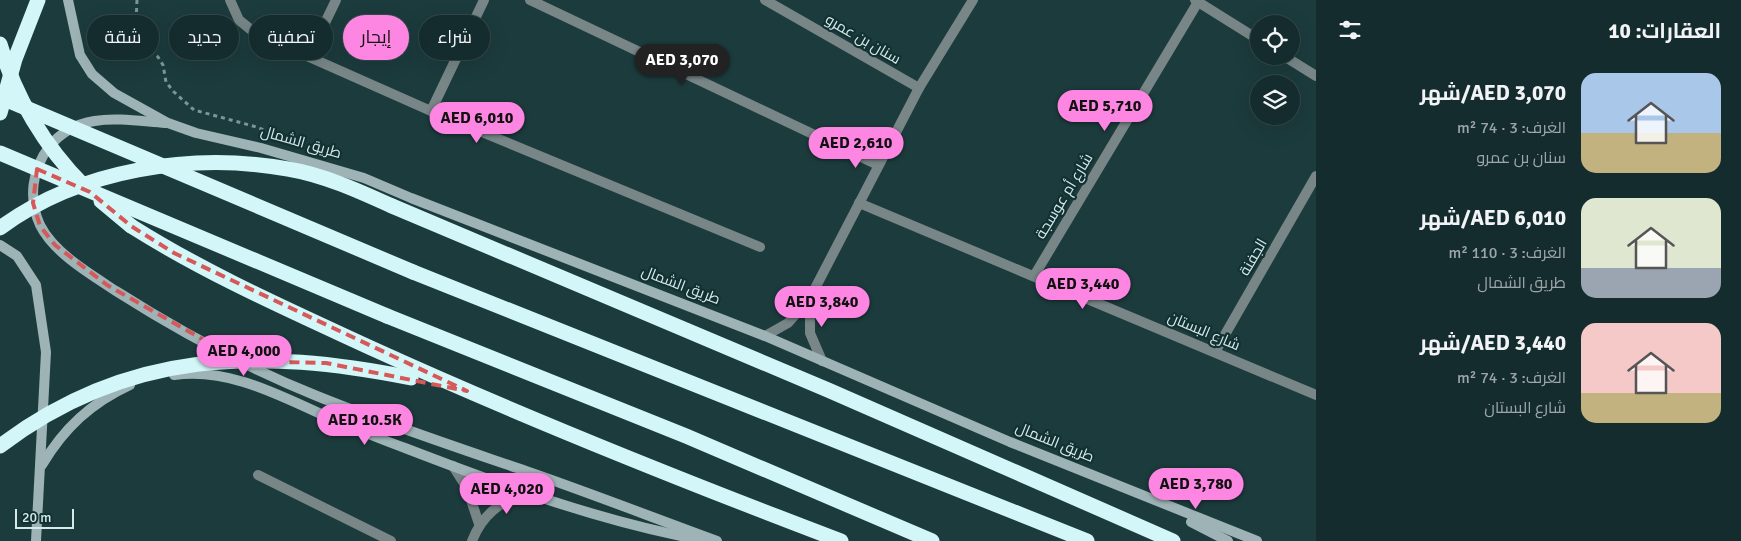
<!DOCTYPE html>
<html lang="ar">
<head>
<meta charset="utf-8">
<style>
	body { margin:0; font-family:Signika,Cairo,sans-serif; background:#22383a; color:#f1f3f6; direction:rtl; height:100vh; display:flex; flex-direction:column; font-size:19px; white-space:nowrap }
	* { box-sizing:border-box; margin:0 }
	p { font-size:16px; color:#9da7aa }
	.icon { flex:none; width:28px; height:28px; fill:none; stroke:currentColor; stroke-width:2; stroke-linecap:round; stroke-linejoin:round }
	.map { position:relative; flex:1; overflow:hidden; direction:ltr }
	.panel { display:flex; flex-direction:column; background:#152c2e; width:425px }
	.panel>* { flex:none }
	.hud { position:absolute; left:15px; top:15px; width:475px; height:45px; direction:rtl; display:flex; gap:10px }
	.controls { position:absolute; left:1250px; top:15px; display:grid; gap:10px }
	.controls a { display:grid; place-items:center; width:50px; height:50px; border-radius:50%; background:#152c2e; box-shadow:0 5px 20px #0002,0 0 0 1px #34484a; font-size:25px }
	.scale { position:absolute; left:15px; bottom:12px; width:59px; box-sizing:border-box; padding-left:5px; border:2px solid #d8e9ea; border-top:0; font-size:14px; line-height:18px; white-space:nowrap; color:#d8e9ea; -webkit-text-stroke:4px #113133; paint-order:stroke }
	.price { position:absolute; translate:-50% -42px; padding:0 11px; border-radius:18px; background:#fd86e2; color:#111; font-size:16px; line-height:32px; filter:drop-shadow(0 1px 2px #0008) }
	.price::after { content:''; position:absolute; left:50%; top:30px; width:15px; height:11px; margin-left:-8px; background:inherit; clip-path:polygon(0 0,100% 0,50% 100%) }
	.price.current { background:#222; color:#fff }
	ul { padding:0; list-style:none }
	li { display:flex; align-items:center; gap:15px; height:125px; padding:0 20px }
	li span { display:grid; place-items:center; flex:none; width:140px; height:100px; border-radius:15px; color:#555 }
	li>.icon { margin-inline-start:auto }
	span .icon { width:60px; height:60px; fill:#fffc; stroke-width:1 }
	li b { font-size:21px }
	h2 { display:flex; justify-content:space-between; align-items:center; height:60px; padding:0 20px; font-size:21px }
	.chip { padding:0 18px; border-radius:22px; background:#152c2e; box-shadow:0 5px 20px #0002,0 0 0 1px #34484a; font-size:18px; line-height:45px }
	.chip.current { background:#fd86e2; color:#111 }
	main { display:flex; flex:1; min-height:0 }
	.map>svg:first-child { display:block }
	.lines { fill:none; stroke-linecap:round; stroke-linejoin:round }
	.path { stroke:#7d9597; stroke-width:3; stroke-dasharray:4 4; stroke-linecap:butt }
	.street { stroke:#788687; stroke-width:10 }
	.secondary { stroke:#9db3b5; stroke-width:10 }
	.highway { stroke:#d3f6f9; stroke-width:15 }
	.highway-bridge { stroke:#d3f6f9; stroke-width:15 }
	.marked { fill:none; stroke:#d65858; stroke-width:4; stroke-dasharray:10 6; stroke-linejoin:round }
	.labels { text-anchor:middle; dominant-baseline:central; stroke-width:4.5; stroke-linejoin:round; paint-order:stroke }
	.street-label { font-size:15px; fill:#d8e9ea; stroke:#113133 }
</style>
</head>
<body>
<main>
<section class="panel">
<h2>العقارات: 10<svg class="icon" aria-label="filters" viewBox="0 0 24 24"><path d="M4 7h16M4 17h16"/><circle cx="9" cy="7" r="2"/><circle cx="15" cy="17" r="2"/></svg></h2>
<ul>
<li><span style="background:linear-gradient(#a9c7e8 60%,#c2b280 0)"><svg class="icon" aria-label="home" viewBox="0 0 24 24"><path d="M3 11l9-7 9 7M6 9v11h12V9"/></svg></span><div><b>AED 3,070/شهر</b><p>الغرف: 3 · 74 m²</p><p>سنان بن عمرو</p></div></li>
<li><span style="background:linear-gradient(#dfe7d0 70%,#9aa5b1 0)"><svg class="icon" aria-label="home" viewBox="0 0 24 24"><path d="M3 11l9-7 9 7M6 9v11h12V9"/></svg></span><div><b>AED 6,010/شهر</b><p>الغرف: 3 · 110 m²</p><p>طريق الشمال</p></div></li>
<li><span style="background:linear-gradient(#f6c9c9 70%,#c2b280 0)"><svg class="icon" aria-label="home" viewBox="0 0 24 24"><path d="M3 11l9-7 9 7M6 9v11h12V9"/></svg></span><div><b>AED 3,440/شهر</b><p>الغرف: 3 · 74 m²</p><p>شارع البستان</p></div></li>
</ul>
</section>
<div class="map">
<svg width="1316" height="541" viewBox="0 0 1316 541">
	<rect width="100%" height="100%" fill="#1c3b3d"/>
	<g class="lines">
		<polyline class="path" points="137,0 136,22 141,43 158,57 163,65 166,82 174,92 194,110 253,126 287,138"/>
		<g class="street">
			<polyline points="230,0 239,20 255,33 431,111 760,247"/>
			<polyline points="530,0 878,165"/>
			<polyline points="765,0 919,88"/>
			<polyline points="1195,0 1259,40"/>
			<polyline points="309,56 336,0"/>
			<polyline points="1284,56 1316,76"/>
			<polyline points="431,111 484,0"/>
			<polyline points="859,203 1316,395"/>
			<polyline points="1034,276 1198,2"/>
			<polyline points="810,298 810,333 822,361"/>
			<polyline points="765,336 788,323 810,298 919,88 973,0"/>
			<polyline points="1215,352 1316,176"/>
			<polyline points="453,466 467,488 479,524"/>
			<polyline points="258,475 391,541"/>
			<path d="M472,541C482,515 500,502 525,492"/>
		</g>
		<g class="secondary">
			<polyline points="68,0 80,55 92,74 114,93 168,123 196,133 261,148 364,178 411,198 765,336 1010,442 1257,541"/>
			<path d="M165,123C123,120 78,110 49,147C32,169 28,199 40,225C54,253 90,274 116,291C179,331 247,368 317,396C386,424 456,447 526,471C590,493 654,518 717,541"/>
			<polyline points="0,245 17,256 36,285 46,352 36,541"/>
			<path d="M174,375C230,367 282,397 332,419C356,429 380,439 405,448C501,485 599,521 701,540"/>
			<path d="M42,465C64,428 91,403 130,385"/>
			<polyline points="1191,522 1228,541"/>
		</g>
		<g class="highway">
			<polyline points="0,113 15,59 38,0"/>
			<polyline points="392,206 828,390 1173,541"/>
			<path d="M131,226C207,274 289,310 371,348C525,418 683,481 841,541"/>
			<polyline points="413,272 1087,541"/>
			<polyline points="387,316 686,436 932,541"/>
		</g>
		<g class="highway-bridge">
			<path d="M0,44C15,97 45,147 84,186"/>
			<polyline points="0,97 413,272"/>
			<polyline points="0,153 387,316"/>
			<polyline points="101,201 131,226"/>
			<path d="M0,228C80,169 192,152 288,169C324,175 359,191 392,206"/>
			<path d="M0,446C128,349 260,348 411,378"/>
		</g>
	</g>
	<path class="marked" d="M37,169L90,192L131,226L174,253L467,391L326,363L241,361L107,285L55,245L40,226L33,203Z"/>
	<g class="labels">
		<g class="street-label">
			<text transform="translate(863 39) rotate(30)">سنان بن عمرو</text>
			<text transform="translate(301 142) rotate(16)">طريق الشمال</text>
			<text transform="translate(1064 196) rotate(-59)">شارع أم عوسجة</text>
			<text transform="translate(1253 257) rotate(-60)">الجفنة</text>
			<text transform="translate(681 285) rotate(21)">طريق الشمال</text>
			<text transform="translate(1204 331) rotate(23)">شارع البستان</text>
			<text transform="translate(1055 442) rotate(22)">طريق الشمال</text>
		</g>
	</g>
</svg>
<div class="controls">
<a><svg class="icon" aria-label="locate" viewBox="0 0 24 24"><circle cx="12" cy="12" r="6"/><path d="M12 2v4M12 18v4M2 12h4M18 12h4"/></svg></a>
<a><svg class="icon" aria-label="layers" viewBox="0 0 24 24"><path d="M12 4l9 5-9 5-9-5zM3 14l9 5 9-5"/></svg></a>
</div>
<div class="scale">20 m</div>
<b class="price current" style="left:682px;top:86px">AED 3,070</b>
<b class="price" style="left:1105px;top:132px">AED 5,710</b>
<b class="price" style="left:477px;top:144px">AED 6,010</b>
<b class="price" style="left:856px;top:169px">AED 2,610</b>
<b class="price" style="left:1083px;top:310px">AED 3,440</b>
<b class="price" style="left:822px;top:328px">AED 3,840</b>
<b class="price" style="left:244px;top:377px">AED 4,000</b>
<b class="price" style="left:365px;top:446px">AED 10.5K</b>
<b class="price" style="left:1196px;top:510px">AED 3,780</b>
<b class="price" style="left:507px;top:515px">AED 4,020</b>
<div class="hud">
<a class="chip">شراء</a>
<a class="chip current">إيجار</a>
<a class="chip">تصفية</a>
<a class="chip">جديد</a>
<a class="chip">شقة</a>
</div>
</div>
</main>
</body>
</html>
